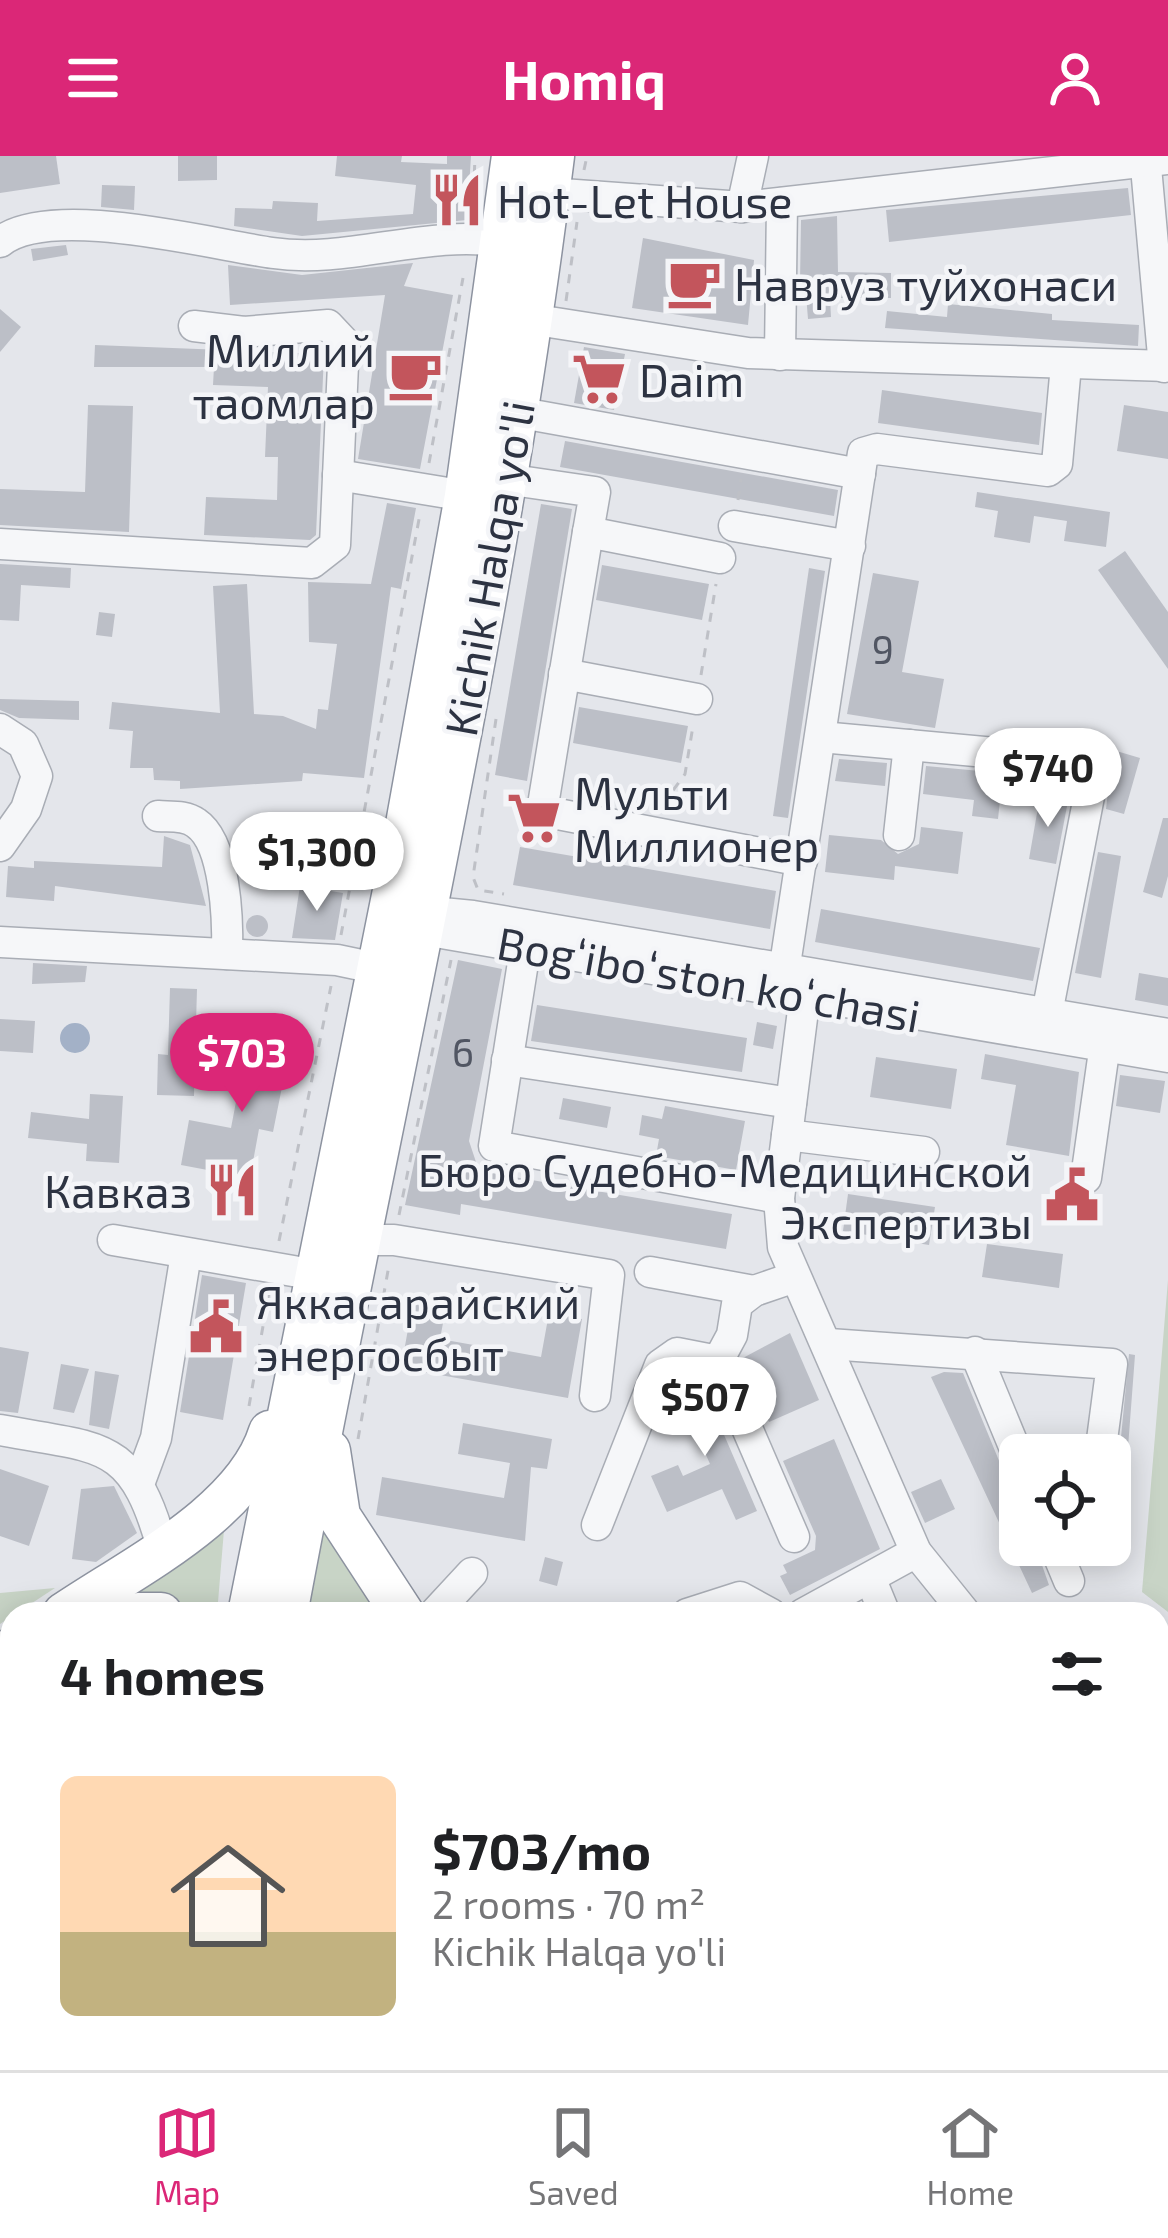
<!DOCTYPE html>
<html lang="en">
<head>
<meta charset="utf-8">
<style>
	body { margin:0; font-family:"Exo 2",sans-serif; background:#f2f2f2; color:#202124; height:100vh; display:flex; flex-direction:column; font-size:45px; white-space:nowrap }
	* { box-sizing:border-box; margin:0 }
	p { font-size:39px; color:#757577 }
	.icon { flex:none; width:66px; height:66px; fill:none; stroke:currentColor; stroke-width:2; stroke-linecap:round; stroke-linejoin:round }
	.map { position:relative; flex:1; overflow:hidden }
	.panel { position:absolute; left:0px; top:1446px; width:1170px; height:468px; display:flex; flex-direction:column; background:#fff; border-radius:36px 36px 0 0; box-shadow:0 6px 30px #0003 }
	.panel>* { flex:none }
	.controls { position:absolute; left:999px; top:1278px; display:grid; gap:24px }
	.controls a { display:grid; place-items:center; width:132px; height:132px; border-radius:18px; background:#fff; box-shadow:0 6px 30px #0003; font-size:60px }
	.price { position:absolute; translate:-50% -102px; padding:0 27px; border-radius:42px; background:#fff; color:#222; font-size:39px; line-height:78px; filter:drop-shadow(0 3px 6px #0008) }
	.price::after { content:''; position:absolute; left:50%; top:72px; width:36px; height:27px; margin-left:-18px; background:inherit; clip-path:polygon(0 0,100% 0,50% 100%) }
	.price.current { background:#db2777; color:#fff }
	ul { padding:0; list-style:none }
	li { display:flex; align-items:center; gap:36px; height:300px; padding:0 60px }
	li+li { border-top:3px solid #e0e0e0 }
	li span { display:grid; place-items:center; flex:none; width:336px; height:240px; border-radius:18px; color:#555 }
	li>.icon { margin-inline-start:auto }
	span .icon { width:144px; height:144px; fill:#fffc; stroke-width:1 }
	li b { font-size:51px }
	h2 { display:flex; justify-content:space-between; align-items:center; height:144px; padding:0 60px; font-size:51px }
	header { display:flex; justify-content:space-between; align-items:center; height:156px; padding:0 60px; background:#db2777; color:#fff; font-size:54px; font-weight:700 }
	.dock { display:flex; justify-content:space-around; align-items:center; height:168px; border-top:3px solid #e0e0e0; background:#fff; font-size:33px; color:#757577 }
	.dock a { display:grid; justify-items:center; gap:6px }
	.dock .current { color:#db2777 }
	.map>svg:first-child { display:block }
	.green { fill:#c8d4c6 }
	.water { fill:#a3b1c7 }
	.building { fill:#bcbfc7 }
	.lines { fill:none; stroke-linecap:round; stroke-linejoin:round }
	.minor-casing { stroke:#a9adb5; stroke-width:33 }
	.major-casing { stroke:#a4aab5; stroke-width:39 }
	.highway-casing { stroke:#8d93a0; stroke-width:45 }
	.path { stroke:#bec0c6; stroke-width:3; stroke-dasharray:9 9; stroke-linecap:butt }
	.minor { stroke:#f6f7f9; stroke-width:30 }
	.major { stroke:#fff; stroke-width:36 }
	.highway { stroke:#fff; stroke-width:42 }
	.labels { text-anchor:middle; dominant-baseline:central; stroke-width:9; stroke-linejoin:round; paint-order:stroke }
	.number-label { font-size:39px; fill:#515663 }
	.poi-label { font-size:45px; fill:#2d3342; stroke:#f4f5f8; text-anchor:start }
	.street-label { font-size:45px; fill:#2d3342; stroke:#f4f5f8 }
</style>
</head>
<body>
<header><svg class="icon" aria-label="menu" viewBox="0 0 24 24"><path d="M4 6h16M4 12h16M4 18h16"/></svg>Homiq<svg class="icon" aria-label="person" viewBox="0 0 24 24"><circle cx="12" cy="8" r="4"/><path d="M4 21q1-7 8-7t8 7"/></svg></header>
<div class="map">
<svg width="1168" height="1914" viewBox="0 0 1168 1914">
	<rect width="100%" height="100%" fill="#e4e6eb"/>
	<g class="green">
		<polygon points="1168,1124 1168,1456 1142,1436"/>
		<polygon points="225,1362 217,1458 203,1458 160,1439 119,1440"/>
		<polygon points="322,1368 389,1458 354,1452 303,1454"/>
		<polygon points="55,1432 0,1468 0,1437"/>
		<polygon points="12,1548 12,1773 0,1772 0,1556"/>
	</g>
	<circle class="water" cx="75" cy="882" r="15"/>
	<g class="building">
		<polygon points="0,0 56,0 60,28 0,37"/>
		<polygon points="178,0 217,0 217,24 178,25"/>
		<polygon points="337,0 402,0 401,6 447,8 447,0 471,0 467,64 302,80 234,70 235,52 272,53 273,45 318,47 317,65 413,58 416,29 335,20"/>
		<polygon points="102,29 135,30 134,54 101,51"/>
		<polygon points="1128,32 1131,59 889,86 886,54"/>
		<polygon points="837,60 838,116 891,117 891,142 830,142 831,161 808,163 805,126 800,126 801,64"/>
		<polygon points="643,82 754,104 748,169 632,152"/>
		<polygon points="66,89 68,99 33,105 31,93"/>
		<polygon points="413,107 404,130 453,139 420,313 358,303 385,139 230,149 228,109 302,119"/>
		<polygon points="948,148 1052,158 1052,164 1139,169 1138,190 885,172 887,155 947,161"/>
		<polygon points="0,153 21,171 0,196"/>
		<polygon points="95,189 324,198 316,379 310,384 204,379 206,341 277,344 278,301 265,301 268,231 213,229 214,211 94,211"/>
		<polygon points="584,191 625,198 614,254 574,247"/>
		<polygon points="882,234 1042,257 1039,289 878,267"/>
		<polygon points="88,249 133,250 129,376 0,369 0,333 85,336"/>
		<polygon points="1124,249 1168,256 1168,303 1117,295"/>
		<polygon points="565,285 838,334 834,360 560,311"/>
		<polygon points="977,336 1110,356 1106,391 1064,385 1067,365 1034,360 1030,387 994,381 998,355 975,351"/>
		<polygon points="387,347 416,352 401,433 391,431 364,622 303,617 302,625 180,633 180,625 154,624 153,612 130,612 133,575 109,573 112,546 220,557 213,430 247,428 254,558 283,560 316,573 318,553 328,554 337,488 309,486 308,426 371,428"/>
		<polygon points="541,348 572,353 527,625 495,619"/>
		<polygon points="1125,395 1168,456 1168,513 1098,414"/>
		<polygon points="0,408 71,412 70,432 21,429 19,465 0,464"/>
		<polygon points="602,409 709,428 702,464 596,444"/>
		<polygon points="809,412 825,415 788,662 773,660"/>
		<polygon points="873,417 919,425 902,516 944,523 935,572 847,558"/>
		<polygon points="99,456 115,458 112,481 96,479"/>
		<polygon points="0,543 79,545 79,564 19,562 0,554"/>
		<polygon points="579,551 688,570 681,607 573,587"/>
		<polygon points="1113,594 1140,602 1124,658 1106,653"/>
		<polygon points="839,603 887,607 885,630 835,625"/>
		<polygon points="926,610 1035,620 1031,649 1000,644 998,663 972,660 974,644 923,638"/>
		<polygon points="1040,640 1068,645 1056,708 1029,703"/>
		<polygon points="1163,662 1168,662 1168,720 1162,742 1143,736"/>
		<polygon points="921,671 963,676 958,718 895,710 894,724 825,716 829,679 881,684 898,698 919,688"/>
		<polygon points="164,680 190,689 206,750 55,730 54,745 6,741 8,710 34,712 34,705 162,711"/>
		<polygon points="520,691 776,735 770,773 513,729"/>
		<polygon points="1098,696 1121,700 1101,822 1075,817"/>
		<polygon points="300,730 343,737 335,784 292,782"/>
		<polygon points="821,753 1040,792 1033,825 815,786"/>
		<circle cx="257" cy="770" r="11"/>
		<polygon points="458,804 502,813 469,985 479,1015 732,1058 726,1093 461,1048 460,1059 405,1049"/>
		<polygon points="33,807 87,810 85,826 32,828"/>
		<polygon points="1139,817 1168,822 1168,850 1135,844"/>
		<polygon points="170,832 197,833 194,940 157,939 158,898 168,899"/>
		<polygon points="537,849 747,882 742,916 531,885"/>
		<polygon points="0,863 35,865 33,897 0,895"/>
		<polygon points="757,866 777,870 773,893 753,889"/>
		<polygon points="248,883 290,891 273,976 259,973 250,1022 181,1009 189,964 231,972"/>
		<polygon points="985,898 1079,916 1069,1000 1006,989 1016,929 981,923"/>
		<polygon points="876,901 957,913 951,953 870,941"/>
		<polygon points="1120,919 1165,925 1160,957 1116,950"/>
		<polygon points="90,938 123,940 119,1007 86,1005 87,988 28,982 31,956 89,963"/>
		<polygon points="563,942 611,951 607,972 559,963"/>
		<polygon points="665,950 745,965 736,1014 656,1000 659,983 639,979 642,959 662,963"/>
		<polygon points="848,1038 935,1051 929,1089 843,1075"/>
		<polygon points="987,1088 1063,1098 1059,1132 982,1121"/>
		<polygon points="202,1119 246,1127 223,1264 180,1256"/>
		<polygon points="414,1140 447,1146 440,1183 541,1201 549,1157 582,1163 568,1242 401,1212"/>
		<polygon points="790,1177 819,1244 769,1266 741,1203"/>
		<polygon points="0,1191 29,1196 18,1257 0,1255"/>
		<polygon points="1129,1198 1135,1199 1122,1371 1110,1370 1110,1315 1119,1302"/>
		<polygon points="61,1208 89,1213 74,1257 53,1253"/>
		<polygon points="95,1215 119,1219 109,1273 89,1269"/>
		<polygon points="944,1216 963,1217 1002,1312 1020,1333 1020,1389 1035,1389 1049,1429 1032,1437 931,1221"/>
		<polygon points="681,1218 699,1221 757,1355 736,1364 722,1333 667,1356 651,1320 678,1309 683,1320 710,1308 674,1226"/>
		<polygon points="463,1267 552,1283 547,1313 531,1311 525,1385 376,1359 382,1321 504,1342 510,1307 458,1298"/>
		<polygon points="834,1283 880,1393 790,1439 780,1420 787,1417 783,1409 815,1394 816,1380 783,1305"/>
		<polygon points="0,1313 49,1330 29,1390 0,1380"/>
		<polygon points="941,1323 955,1353 925,1367 911,1336"/>
		<polygon points="114,1330 137,1377 96,1406 72,1403 81,1333"/>
		<polygon points="545,1401 563,1406 557,1430 539,1425"/>
	</g>
	<g class="lines">
		<defs>
			<g id="minor">
				<polyline points="1145,0 1164,211"/>
				<polyline points="548,37 742,51 1168,3"/>
				<polyline points="742,51 753,0"/>
				<path d="M0,86C50,46 209,88 273,97C349,108 427,73 504,86"/>
				<polyline points="530,163 748,197 1168,210"/>
				<polyline points="780,199 782,47"/>
				<polyline points="516,256 860,318"/>
				<polyline points="338,319 466,340"/>
				<polyline points="505,323 595,336 588,376"/>
				<polyline points="734,370 850,390"/>
				<polyline points="0,388 312,407 335,389 344,186 328,169 244,176 194,170"/>
				<polyline points="720,402 588,376 542,655 802,705"/>
				<polyline points="564,518 697,543"/>
				<polyline points="0,573 23,588 37,620 26,653 0,690"/>
				<polyline points="821,581 1062,603 1091,630 1044,873"/>
				<path d="M158,660C171,661 185,659 196,667C226,687 228,765 227,798"/>
				<polyline points="899,679 909,589"/>
				<polyline points="411,754 473,760 1168,878"/>
				<polyline points="407,765 424,774 1168,901"/>
				<polyline points="528,775 494,990 779,1042"/>
				<polyline points="0,786 337,804 380,813"/>
				<polyline points="807,823 779,1042 783,1091 916,1396 966,1458"/>
				<polyline points="781,835 863,297 877,293 1048,315 1057,308 1066,209"/>
				<polyline points="507,904 791,947"/>
				<polyline points="787,979 924,996"/>
				<polyline points="1086,1022 1107,874"/>
				<polyline points="113,1084 316,1119"/>
				<polyline points="358,1084 394,1084 609,1119 595,1240"/>
				<polyline points="650,1116 754,1135"/>
				<polyline points="829,1188 1112,1208 1100,1299"/>
				<polyline points="975,1196 1020,1305"/>
				<path d="M0,1274C100,1293 132,1282 162,1391"/>
				<polyline points="139,1328 156,1282 186,1098"/>
				<polyline points="597,1369 660,1209 677,1197 718,1205"/>
				<polyline points="794,1381 718,1205 732,1179 737,1148 754,1135 795,1121"/>
				<polyline points="1054,1389 1069,1425"/>
				<polyline points="871,1424 885,1458"/>
				<polyline points="434,1458 472,1417"/>
				<polyline points="687,1458 740,1441 771,1458"/>
				<polyline points="803,1458 916,1396"/>
				<polyline points="1158,1718 1168,1713"/>
				<polyline points="1158,1815 1168,1810"/>
				<polyline points="1165,1874 1168,1881"/>
				<polyline points="1111,1902 1147,1914"/>
				<polyline points="591,1914 593,1902"/>
			</g>
			<g id="major">
				<polyline points="0,1878 12,1881"/>
				<polyline points="95,1902 151,1914"/>
				<polyline points="399,1902 458,1914"/>
			</g>
			<g id="highway">
				<polyline points="329,1295 339,1360 403,1458"/>
				<path d="M64,1458C132,1412 245,1357 270,1276"/>
				<polyline points="138,1458 161,1458"/>
				<polyline points="249,1458 404,685 466,340 513,0"/>
				<path d="M286,1458C376,972 492,491 553,0"/>
				<polyline points="0,1502 12,1493"/>
				<polyline points="0,1540 12,1531"/>
				<polyline points="0,1808 12,1808"/>
				<polyline points="214,1902 216,1914"/>
				<polyline points="256,1902 258,1914"/>
				<polyline points="405,1902 410,1904"/>
			</g>
		</defs>
		<use href="#minor" class="minor-casing"/>
		<use href="#major" class="major-casing"/>
		<use href="#highway" class="highway-casing"/>
		<g class="path">
			<polyline points="584,14 587,0"/>
			<polyline points="473,54 475,0"/>
			<polyline points="566,145 577,66"/>
			<polyline points="429,307 463,122"/>
			<polyline points="738,344 741,323"/>
			<polyline points="701,519 716,428"/>
			<polyline points="496,563 473,721 478,734 504,738"/>
			<polyline points="668,651 671,637 685,618 693,570"/>
			<polyline points="341,779 420,358"/>
			<polyline points="399,1059 451,804"/>
			<polyline points="279,1085 331,830"/>
			<polyline points="249,1250 269,1136"/>
			<polyline points="358,1283 389,1109"/>
		</g>
		<use href="#minor" class="minor"/>
		<use href="#major" class="major"/>
		<use href="#highway" class="highway"/>
	</g>
	<defs>
		<symbol id="restaurant-bare" viewBox="-9 -9 18 18"><path d="M-5-6h1v4h1v-4h1v4h1v-4h1v5L-1.5 .5V6h-2V.5L-5-1ZM5-6V6H3V1.5H1.5Q1.5-4 5-6Z" fill="#c3555c" stroke="#f4f5f8" stroke-width="2.5" paint-order="stroke"/></symbol>
		<symbol id="cafe-bare" viewBox="-9 -9 18 18"><path d="M-5.5-4.5H6V0H3Q3 3.5 0 3.5H-2.5Q-5.5 3.5-5.5 0ZM3-3.2v2h1.7v-2ZM-6 4.5H4V6H-6Z" fill="#c3555c" stroke="#f4f5f8" stroke-width="2.5" paint-order="stroke"/></symbol>
		<symbol id="supermarket-bare" viewBox="-9 -9 18 18"><path d="M-6-5.5h2.5l.6 2H6L4.5 2H-2.5L-4.4-4H-6ZM-1.5 3.2a1.3 1.3 0 1 0 .1 0ZM3 3.2a1.3 1.3 0 1 0 .1 0Z" fill="#c3555c" stroke="#f4f5f8" stroke-width="2.5" paint-order="stroke"/></symbol>
		<symbol id="civic-bare" viewBox="-9 -9 18 18"><path d="M-.6-6.5H3V-4.5H.6V-3L4-1V1h2V6H-6V1h2V-1L-.6-3ZM-1.2 2.5V6h2.4V2.5Z" fill="#c3555c" stroke="#f4f5f8" stroke-width="2.5" paint-order="stroke"/></symbol>
	</defs>
	<g fill-rule="evenodd">
		<use href="#restaurant-bare" x="419" y="6" width="76" height="76"/>
		<use href="#cafe-bare" x="656" y="89" width="76" height="76"/>
		<use href="#cafe-bare" x="377" y="181" width="76" height="76"/>
		<use href="#supermarket-bare" x="561" y="185" width="76" height="76"/>
		<use href="#supermarket-bare" x="496" y="624" width="76" height="76"/>
		<use href="#restaurant-bare" x="194" y="996" width="76" height="76"/>
		<use href="#civic-bare" x="1034" y="1001" width="76" height="76"/>
		<use href="#civic-bare" x="178" y="1133" width="76" height="76"/>
	</g>
	<g class="labels">
		<g class="number-label">
			<text x="883" y="492">9</text>
			<text x="463" y="895">6</text>
		</g>
		<g class="poi-label">
			<text x="497" y="44">Hot-Let House</text>
			<text x="734" y="127">Навруз туйхонаси</text>
			<text x="375" y="193" text-anchor="end">Миллий<tspan x="375" dy="52">таомлар</tspan></text>
			<text x="639" y="223">Daim</text>
			<text x="574" y="636">Мульти<tspan x="574" dy="52">Миллионер</tspan></text>
			<text x="1032" y="1013" text-anchor="end">Бюро Судебно-Медицинской<tspan x="1032" dy="52">Экспертизы</tspan></text>
			<text x="192" y="1034" text-anchor="end">Кавказ</text>
			<text x="256" y="1145">Яккасарайский<tspan x="256" dy="52">энергосбыт</tspan></text>
		</g>
		<g class="street-label">
			<text transform="translate(488 412) rotate(-80)">Kichik Halqa yo'li</text>
			<text transform="translate(709 822) rotate(10)">Bogʻiboʻston koʻchasi</text>
		</g>
	</g>
</svg>
<div class="controls">
<a><svg class="icon" aria-label="locate" viewBox="0 0 24 24"><circle cx="12" cy="12" r="6"/><path d="M12 2v4M12 18v4M2 12h4M18 12h4"/></svg></a>
</div>
<b class="price" style="left:1048px;top:674px">$740</b>
<b class="price" style="left:317px;top:758px">$1,300</b>
<b class="price current" style="left:242px;top:959px">$703</b>
<b class="price" style="left:705px;top:1303px">$507</b>
<section class="panel">
<h2>4 homes<svg class="icon" aria-label="filters" viewBox="0 0 24 24"><path d="M4 7h16M4 17h16"/><circle cx="9" cy="7" r="2"/><circle cx="15" cy="17" r="2"/></svg></h2>
<ul>
<li><span style="background:linear-gradient(#ffd9b3 65%,#c2b280 0)"><svg class="icon" aria-label="home" viewBox="0 0 24 24"><path d="M3 11l9-7 9 7M6 9v11h12V9"/></svg></span><div><b>$703/mo</b><p>2 rooms · 70 m²</p><p>Kichik Halqa yo'li</p></div></li>
</ul>
</section>
</div>
<nav class="dock">
<a class="current"><svg class="icon" aria-label="map" viewBox="0 0 24 24"><path d="M3 6l6-2 6 2 6-2v14l-6 2-6-2-6 2zM9 4v14M15 6v14"/></svg>Map</a>
<a><svg class="icon" aria-label="saved" viewBox="0 0 24 24"><path d="M7 4h10v16l-5-4-5 4z"/></svg>Saved</a>
<a><svg class="icon" aria-label="home" viewBox="0 0 24 24"><path d="M3 11l9-7 9 7M6 9v11h12V9"/></svg>Home</a>
</nav>
</body>
</html>
